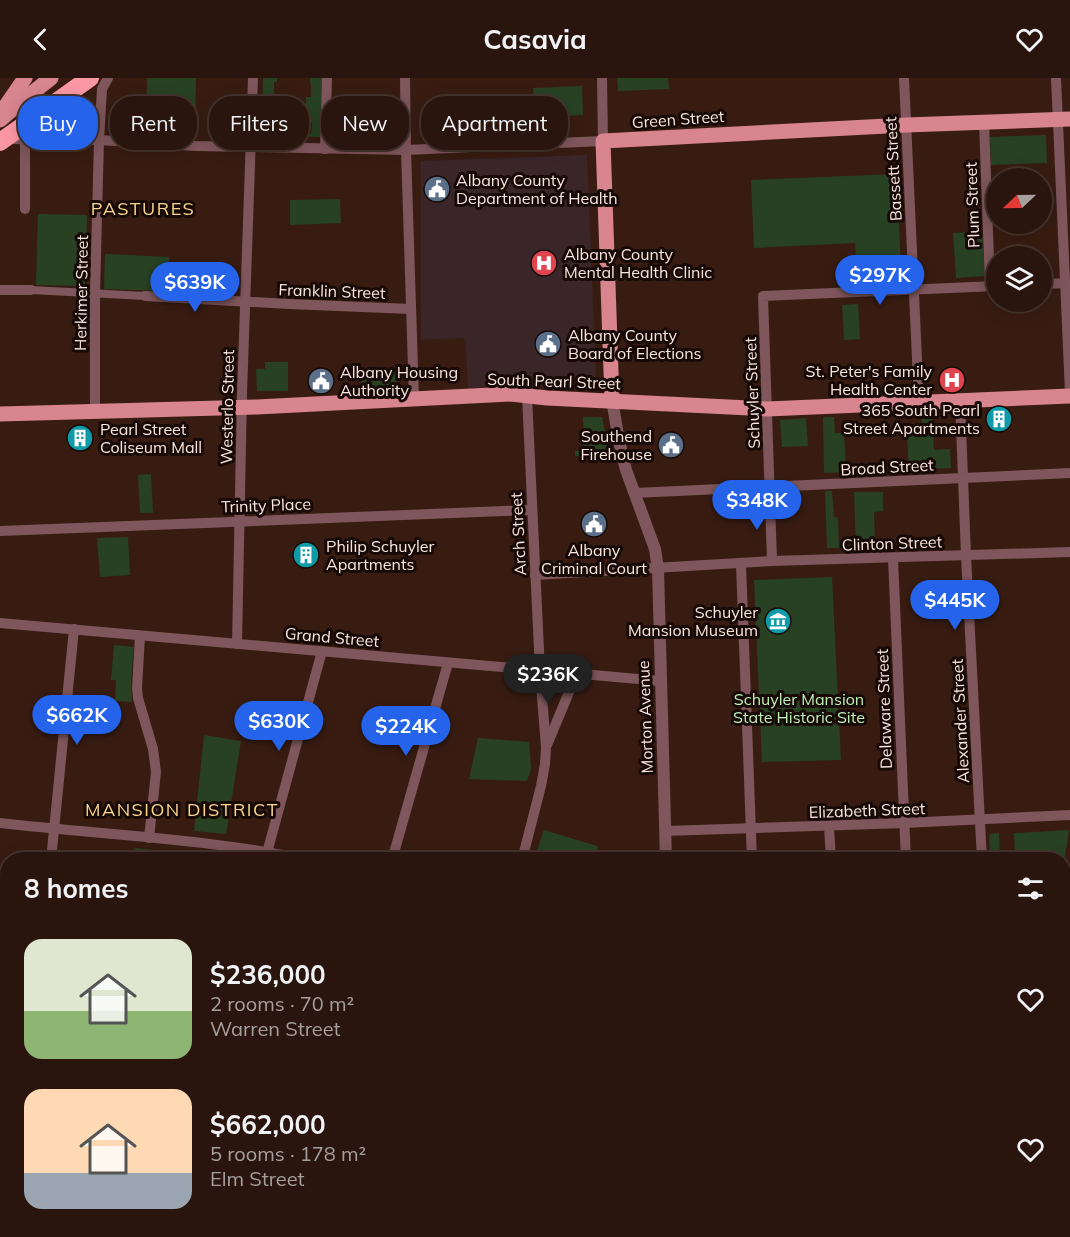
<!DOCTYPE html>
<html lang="en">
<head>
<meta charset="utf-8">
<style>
	body { margin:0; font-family:Mulish,sans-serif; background:#321e17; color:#f1f3f6; height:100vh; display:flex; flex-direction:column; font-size:22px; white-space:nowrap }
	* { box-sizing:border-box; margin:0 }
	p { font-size:20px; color:#a59f9e }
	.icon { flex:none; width:33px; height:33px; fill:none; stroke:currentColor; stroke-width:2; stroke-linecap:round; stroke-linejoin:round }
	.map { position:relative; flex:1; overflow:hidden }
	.sheet { position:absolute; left:0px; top:774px; width:1071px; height:386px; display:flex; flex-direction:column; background:#2a150e; border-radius:24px 24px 0 0; box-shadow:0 3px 15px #0003,0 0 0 2px #46342e }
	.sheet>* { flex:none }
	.banner { position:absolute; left:18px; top:18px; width:600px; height:54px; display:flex; gap:12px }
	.needle { width:39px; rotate:248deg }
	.fabs { position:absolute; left:986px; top:90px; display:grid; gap:12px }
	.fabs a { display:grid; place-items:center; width:66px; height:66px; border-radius:50%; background:#2a150e; box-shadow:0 3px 15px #0003,0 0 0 2px #46342e; font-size:30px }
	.price { position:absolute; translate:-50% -51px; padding:0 14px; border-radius:21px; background:#2563eb; color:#fff; font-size:20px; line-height:39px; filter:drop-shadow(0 2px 3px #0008) }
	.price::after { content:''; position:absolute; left:50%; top:36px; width:18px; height:14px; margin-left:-9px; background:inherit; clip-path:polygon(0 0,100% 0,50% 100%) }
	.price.selected { background:#222; color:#fff }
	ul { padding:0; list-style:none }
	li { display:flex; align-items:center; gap:18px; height:150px; padding:0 24px }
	li span { display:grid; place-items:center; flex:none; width:168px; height:120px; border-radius:18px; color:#555 }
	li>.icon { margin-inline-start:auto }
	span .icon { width:72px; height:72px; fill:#fffc; stroke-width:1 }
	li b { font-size:26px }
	h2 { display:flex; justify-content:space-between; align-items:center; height:72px; padding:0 24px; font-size:26px }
	.tag { padding:0 21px; border-radius:24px; background:#2a150e; box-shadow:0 3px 15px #0003,0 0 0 2px #46342e; font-size:21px; line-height:54px }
	.tag.selected { background:#2563eb; color:#fff }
	header { display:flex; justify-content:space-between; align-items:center; height:78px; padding:0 24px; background:#2a150e; font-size:27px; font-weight:700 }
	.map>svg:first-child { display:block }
	.commercial { fill:#3a2628 }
	.green { fill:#284123 }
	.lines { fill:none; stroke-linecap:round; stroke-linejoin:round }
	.pedestrian { stroke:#7e565b; stroke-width:8 }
	.minor { stroke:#7e565b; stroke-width:10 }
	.tertiary { stroke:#7e565b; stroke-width:12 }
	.primary { stroke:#d88590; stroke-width:15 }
	.motorway { stroke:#fc98a5; stroke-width:18 }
	.labels { text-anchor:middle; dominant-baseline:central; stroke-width:6; stroke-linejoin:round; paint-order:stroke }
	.street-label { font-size:16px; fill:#fae6e0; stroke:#170a06 }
	.poi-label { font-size:16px; fill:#fae6e0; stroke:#170a06; text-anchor:start }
	.park-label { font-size:16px; fill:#beeeb5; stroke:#170a06 }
	.neighbourhood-label { font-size:18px; letter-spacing:1.5px; fill:#fad68c; stroke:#170a06 }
</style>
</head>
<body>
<header><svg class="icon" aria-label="back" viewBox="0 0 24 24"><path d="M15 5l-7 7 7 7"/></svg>Casavia<svg class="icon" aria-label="heart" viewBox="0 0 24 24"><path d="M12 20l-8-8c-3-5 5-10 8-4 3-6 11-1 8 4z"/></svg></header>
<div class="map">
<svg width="1070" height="1159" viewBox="0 0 1070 1159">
	<rect width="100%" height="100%" fill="#381c12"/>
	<polygon class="commercial" points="587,77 596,300 468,310 465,260 421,262 421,83"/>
	<g class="green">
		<polygon points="147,0 196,0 195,53 146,52"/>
		<polygon points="263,0 277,0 277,4 274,4 274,19 280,19 279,44 273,44 273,55 311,56 312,45 305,45 306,19 311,19 311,6 310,5 310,0 322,0 321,59 262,58"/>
		<polygon points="617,0 668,0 669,11 618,13"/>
		<polygon points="582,8 583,37 535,40 533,10"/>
		<polygon points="1046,57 1047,85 991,87 990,59"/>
		<polygon points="897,96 901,192 857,194 855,165 754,170 751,102"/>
		<polygon points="340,121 341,145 290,147 290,122"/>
		<polygon points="38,136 87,137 85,208 36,207"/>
		<polygon points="982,153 985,198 956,200 953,155"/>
		<polygon points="105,176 169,179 168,207 161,207 161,213 104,211"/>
		<polygon points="858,226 860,261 844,262 842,227"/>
		<polygon points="265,284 288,284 288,313 257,313 256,291 265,291"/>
		<polygon points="361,290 396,290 396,310 361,311"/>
		<polygon points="921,336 932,336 934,372 950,371 951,390 909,392 907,358 922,357"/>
		<polygon points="583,339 602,339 609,375 594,379 575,378 575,373 584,373"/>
		<polygon points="823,339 834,339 835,355 844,355 846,394 824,395"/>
		<polygon points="806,340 808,368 782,369 780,342"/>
		<polygon points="151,396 153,435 140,435 138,397"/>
		<polygon points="825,413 832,413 834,439 838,440 839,470 827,470"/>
		<polygon points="854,414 883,414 883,433 874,434 875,469 856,470"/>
		<polygon points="128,459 130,497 100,499 97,460"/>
		<polygon points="832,499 841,682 762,684 754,502"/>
		<polygon points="114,567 134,569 131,603 132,624 115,623 116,602 111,602"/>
		<polygon points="204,657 241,663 226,756 194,753"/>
		<polygon points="478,660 529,664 531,691 527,703 469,701"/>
		<polygon points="544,752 597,768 597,781 534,781"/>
		<polygon points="1069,752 1064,785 1064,782 990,781 989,756 999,755 1000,779 1015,778 1014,755"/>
		<polygon points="134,770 194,776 191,781 131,781"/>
		<polygon points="301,1152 671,1152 672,1159 295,1159"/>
	</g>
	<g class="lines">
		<polyline class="pedestrian" points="31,212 145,218"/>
		<g class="minor">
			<polyline points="405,0 406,72 414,321"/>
			<polyline points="904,0 919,324"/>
			<polyline points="1056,0 1070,315"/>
			<polyline points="984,44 990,208"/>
			<polyline points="6,61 99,62 196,68 406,72 603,63 602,0"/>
			<polyline points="25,62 25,131"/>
			<polyline points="325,71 327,0"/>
			<polyline points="1041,206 1070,205"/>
			<polyline points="0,212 31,212"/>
			<polyline points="145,218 289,226 411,231"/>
			<polyline points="960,322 966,478 982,782"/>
			<polyline points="95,333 95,215 99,62 102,11 108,0"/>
			<polyline points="634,415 1070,395"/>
			<polyline points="0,453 532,432"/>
			<polyline points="893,480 906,782"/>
			<polyline points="772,483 763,218 996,208"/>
			<polyline points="741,486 752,782"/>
			<polyline points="535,497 772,483 1070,474"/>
			<polyline points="0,545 661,603"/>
			<polyline points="140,558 137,610 138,620 153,671 156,694 149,760"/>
			<polyline points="237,566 242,316 253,0"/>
			<polyline points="547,667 577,595"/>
			<path d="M0,745C102,757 206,760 307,782"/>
			<polyline points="829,748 831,782"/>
			<polyline points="665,753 904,745 1070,737"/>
			<polyline points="51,782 74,551"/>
			<polyline points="265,782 322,573"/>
			<polyline points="392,782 448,585"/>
			<polyline points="522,782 541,708 545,686 546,669 540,593 527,318"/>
			<polyline points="1064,981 1070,958"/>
			<polyline points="765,1152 766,1159"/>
			<polyline points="844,1152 844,1159"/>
			<polyline points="289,1159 293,1152"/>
			<polyline points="1011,1159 1013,1152"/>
		</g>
		<g class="tertiary">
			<polyline points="612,322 619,363 626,392 655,471 658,491 666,782"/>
			<polyline points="0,927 8,929"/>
			<polyline points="680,1152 680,1159"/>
		</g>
		<g class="primary">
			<polyline points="5,29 25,0"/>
			<polyline points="0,42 22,23 51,0"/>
			<polyline points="612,322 603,63 906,47 1070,41"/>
			<polyline points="0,336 257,329 511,316 547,320 767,331 1070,318"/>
		</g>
		<polyline class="motorway" points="0,64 90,0"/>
	</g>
	<defs>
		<symbol id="civic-disc" viewBox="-11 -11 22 22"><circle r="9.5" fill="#5c6f8a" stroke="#170a06"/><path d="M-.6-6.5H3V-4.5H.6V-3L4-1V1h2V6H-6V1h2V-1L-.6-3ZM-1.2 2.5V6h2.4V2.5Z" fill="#fff"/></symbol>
		<symbol id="hospital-disc" viewBox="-11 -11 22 22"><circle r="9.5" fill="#e0444e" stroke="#170a06"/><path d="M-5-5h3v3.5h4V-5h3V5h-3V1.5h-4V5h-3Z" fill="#fff"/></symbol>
		<symbol id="building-disc" viewBox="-11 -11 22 22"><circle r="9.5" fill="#0f9aa8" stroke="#170a06"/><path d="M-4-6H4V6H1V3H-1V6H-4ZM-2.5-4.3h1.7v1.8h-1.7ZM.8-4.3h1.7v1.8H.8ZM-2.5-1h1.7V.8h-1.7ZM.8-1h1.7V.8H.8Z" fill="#fff"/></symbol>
		<symbol id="museum-disc" viewBox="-11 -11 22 22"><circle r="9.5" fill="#0f9aa8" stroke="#170a06"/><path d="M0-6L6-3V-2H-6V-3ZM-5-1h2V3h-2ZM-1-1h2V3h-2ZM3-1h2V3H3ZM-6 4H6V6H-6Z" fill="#fff"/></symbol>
	</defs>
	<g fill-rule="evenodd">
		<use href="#civic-disc" x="422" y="96" width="30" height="30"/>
		<use href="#hospital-disc" x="529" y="170" width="30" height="30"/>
		<use href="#civic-disc" x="533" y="251" width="30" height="30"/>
		<use href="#hospital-disc" x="937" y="287" width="30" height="30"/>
		<use href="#civic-disc" x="306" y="288" width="30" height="30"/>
		<use href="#building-disc" x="984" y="326" width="30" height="30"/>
		<use href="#building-disc" x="65" y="345" width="30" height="30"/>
		<use href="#civic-disc" x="656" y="352" width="30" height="30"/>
		<use href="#civic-disc" x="579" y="431" width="30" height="30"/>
		<use href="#building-disc" x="291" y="462" width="30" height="30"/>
		<use href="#museum-disc" x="763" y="528" width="30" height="30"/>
	</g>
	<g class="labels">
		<g class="street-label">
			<text transform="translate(678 41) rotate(-4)">Green Street</text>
			<text transform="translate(893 91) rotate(-93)">Bassett Street</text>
			<text transform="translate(972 127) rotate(-92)">Plum Street</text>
			<text transform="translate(332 213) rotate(2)">Franklin Street</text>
			<text transform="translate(81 215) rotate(-89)">Herkimer Street</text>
			<text transform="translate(554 303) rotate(2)">South Pearl Street</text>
			<text transform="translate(752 315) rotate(-92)">Schuyler Street</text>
			<text transform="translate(227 329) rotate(-89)">Westerlo Street</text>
			<text transform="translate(887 389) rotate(-3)">Broad Street</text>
			<text transform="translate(266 427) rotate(-2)">Trinity Place</text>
			<text transform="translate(518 456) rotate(-93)">Arch Street</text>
			<text transform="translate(892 465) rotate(-2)">Clinton Street</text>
			<text transform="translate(332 559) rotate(5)">Grand Street</text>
			<text transform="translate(884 631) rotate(-92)">Delaware Street</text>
			<text transform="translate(645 639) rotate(-92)">Morton Avenue</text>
			<text transform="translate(960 643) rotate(-93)">Alexander Street</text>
			<text transform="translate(867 732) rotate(-2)">Elizabeth Street</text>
		</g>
		<g class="poi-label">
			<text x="456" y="102">Albany County<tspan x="456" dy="18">Department of Health</tspan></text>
			<text x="564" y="176">Albany County<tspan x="564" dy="18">Mental Health Clinic</tspan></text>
			<text x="568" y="257">Albany County<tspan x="568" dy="18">Board of Elections</tspan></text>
			<text x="932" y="293" text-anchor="end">St. Peter's Family<tspan x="932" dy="18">Health Center</tspan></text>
			<text x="340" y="294">Albany Housing<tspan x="340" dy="18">Authority</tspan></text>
			<text x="980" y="332" text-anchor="end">365 South Pearl<tspan x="980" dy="18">Street Apartments</tspan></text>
			<text x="100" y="351">Pearl Street<tspan x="100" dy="18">Coliseum Mall</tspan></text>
			<text x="652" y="358" text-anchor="end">Southend<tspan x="652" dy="18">Firehouse</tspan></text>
			<text x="326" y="468">Philip Schuyler<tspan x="326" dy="18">Apartments</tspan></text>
			<text x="594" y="472" text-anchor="middle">Albany<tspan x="594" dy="18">Criminal Court</tspan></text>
			<text x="758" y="534" text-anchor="end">Schuyler<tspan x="758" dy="18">Mansion Museum</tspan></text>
		</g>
		<g class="park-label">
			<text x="799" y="621">Schuyler Mansion<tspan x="799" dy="18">State Historic Site</tspan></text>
		</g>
		<g class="neighbourhood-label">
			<text x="143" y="130">PASTURES</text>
			<text x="182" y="731">MANSION DISTRICT</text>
		</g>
	</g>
</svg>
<div class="fabs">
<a><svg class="needle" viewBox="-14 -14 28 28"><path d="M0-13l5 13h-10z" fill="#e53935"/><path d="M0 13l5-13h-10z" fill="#a59f9e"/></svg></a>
<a><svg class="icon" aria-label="layers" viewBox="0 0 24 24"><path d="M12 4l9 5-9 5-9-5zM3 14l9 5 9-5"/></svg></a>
</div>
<b class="price" style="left:880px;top:228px">$297K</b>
<b class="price" style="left:195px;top:235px">$639K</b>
<b class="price" style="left:757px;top:453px">$348K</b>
<b class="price" style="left:955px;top:553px">$445K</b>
<b class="price selected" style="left:548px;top:627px">$236K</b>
<b class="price" style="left:77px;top:668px">$662K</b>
<b class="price" style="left:279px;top:674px">$630K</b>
<b class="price" style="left:406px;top:679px">$224K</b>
<div class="banner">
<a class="tag selected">Buy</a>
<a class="tag">Rent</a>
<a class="tag">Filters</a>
<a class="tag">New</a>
<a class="tag">Apartment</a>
</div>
<section class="sheet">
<h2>8 homes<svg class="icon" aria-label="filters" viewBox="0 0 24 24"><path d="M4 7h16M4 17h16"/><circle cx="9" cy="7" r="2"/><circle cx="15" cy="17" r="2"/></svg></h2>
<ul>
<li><span style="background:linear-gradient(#dfe7d0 60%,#8fb573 0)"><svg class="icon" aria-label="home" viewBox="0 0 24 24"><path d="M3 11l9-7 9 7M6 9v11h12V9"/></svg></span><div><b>$236,000</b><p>2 rooms · 70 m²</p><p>Warren Street</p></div><svg class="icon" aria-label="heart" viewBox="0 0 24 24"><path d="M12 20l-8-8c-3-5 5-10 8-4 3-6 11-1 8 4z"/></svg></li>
<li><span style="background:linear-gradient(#ffd9b3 70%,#9aa5b1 0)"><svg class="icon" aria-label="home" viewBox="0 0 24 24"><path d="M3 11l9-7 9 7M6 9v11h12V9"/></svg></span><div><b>$662,000</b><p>5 rooms · 178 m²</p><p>Elm Street</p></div><svg class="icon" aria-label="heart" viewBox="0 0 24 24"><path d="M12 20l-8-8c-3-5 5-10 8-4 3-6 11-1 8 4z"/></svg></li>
</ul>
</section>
</div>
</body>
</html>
